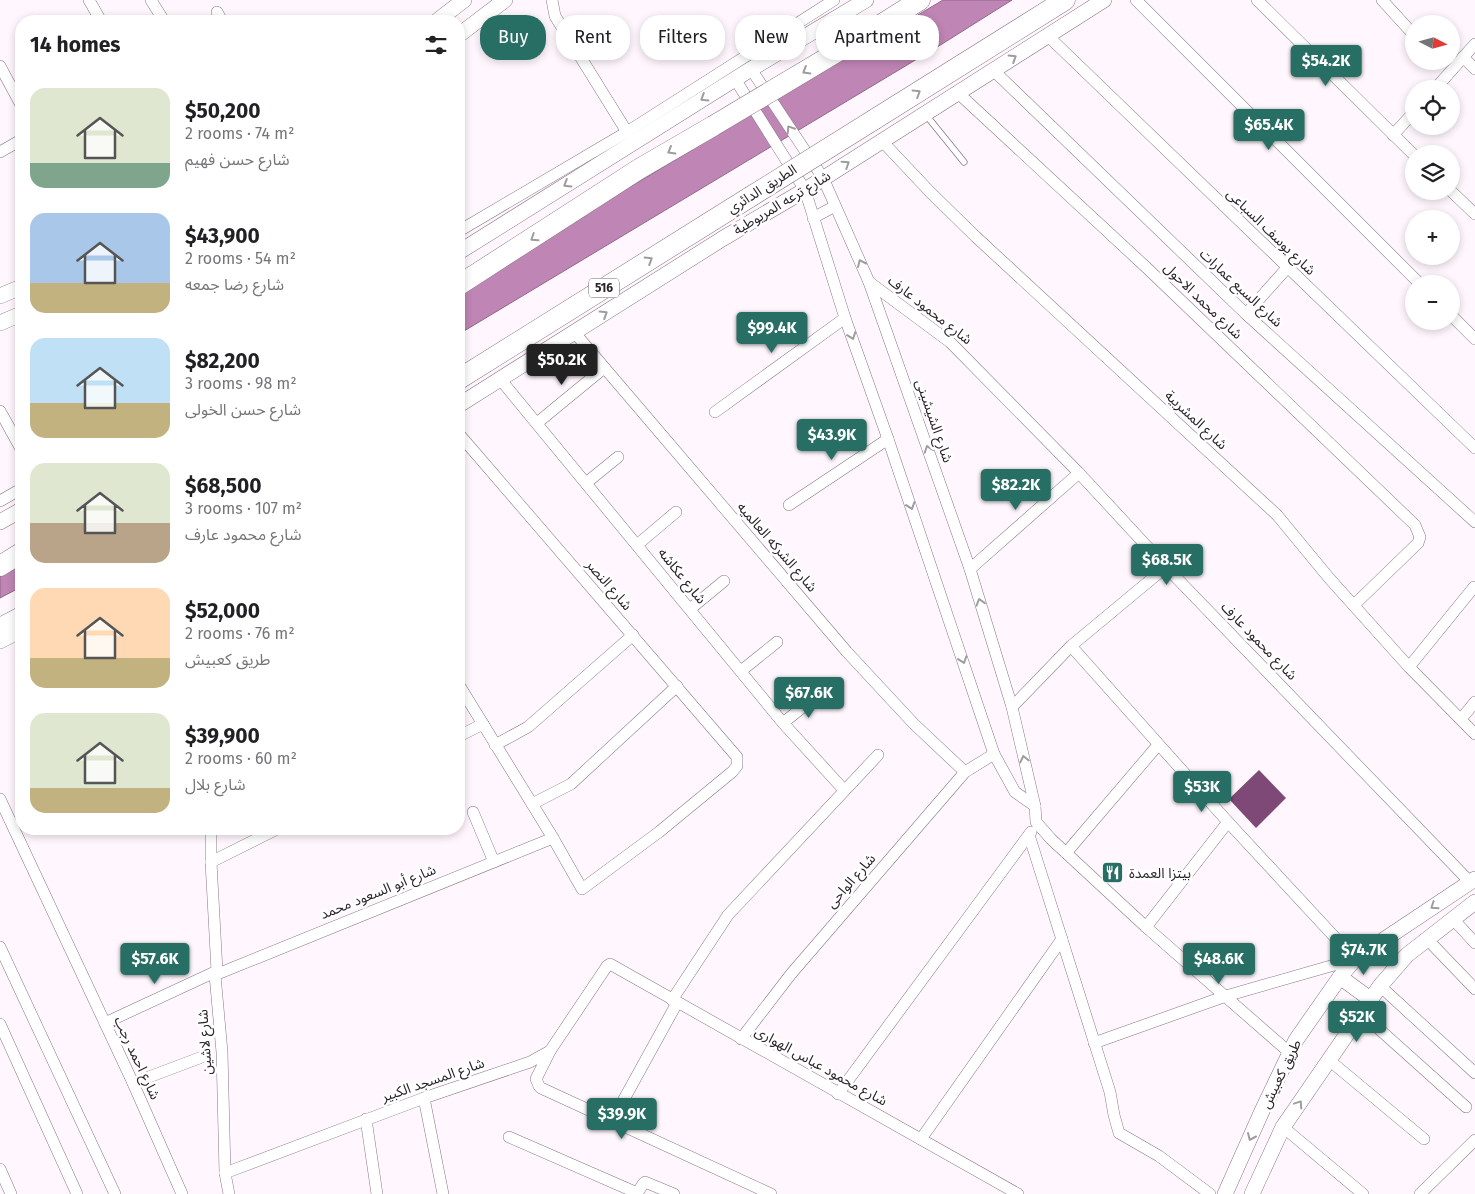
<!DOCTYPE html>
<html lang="en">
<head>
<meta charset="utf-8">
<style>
	body { margin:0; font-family:"Fira Sans","Noto Sans Arabic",sans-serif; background:#f6f6f6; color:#202124; height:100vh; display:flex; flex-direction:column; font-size:19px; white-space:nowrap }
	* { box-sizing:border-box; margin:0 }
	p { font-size:16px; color:#757577 }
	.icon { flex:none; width:28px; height:28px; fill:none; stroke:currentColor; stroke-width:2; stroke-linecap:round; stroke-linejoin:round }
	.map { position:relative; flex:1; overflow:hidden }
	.drawer { position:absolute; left:15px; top:15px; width:450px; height:820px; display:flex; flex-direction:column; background:#fff; border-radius:20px; box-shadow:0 2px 8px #0003 }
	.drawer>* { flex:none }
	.guide { position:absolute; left:480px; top:15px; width:475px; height:45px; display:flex; gap:10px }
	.needle { width:32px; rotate:96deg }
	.buttons { position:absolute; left:1405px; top:15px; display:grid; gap:10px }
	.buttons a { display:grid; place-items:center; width:55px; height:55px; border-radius:50%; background:#fff; box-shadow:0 2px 8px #0003; font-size:25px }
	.price { position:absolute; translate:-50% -42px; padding:0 11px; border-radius:5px; background:#276e64; color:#fff; font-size:16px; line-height:32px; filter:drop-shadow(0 1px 2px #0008) }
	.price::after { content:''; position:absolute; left:50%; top:30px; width:15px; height:11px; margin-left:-8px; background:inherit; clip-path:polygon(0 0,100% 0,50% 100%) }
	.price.active { background:#222; color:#fff }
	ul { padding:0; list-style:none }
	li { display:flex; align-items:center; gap:15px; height:125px; padding:0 15px }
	li span { display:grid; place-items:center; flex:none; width:140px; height:100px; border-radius:15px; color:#555 }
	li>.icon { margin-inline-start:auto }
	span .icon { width:60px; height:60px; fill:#fffc; stroke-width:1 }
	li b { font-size:21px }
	h2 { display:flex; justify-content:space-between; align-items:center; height:60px; padding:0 15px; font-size:21px }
	.tag { padding:0 18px; border-radius:20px; background:#fff; box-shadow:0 2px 8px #0003; font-size:18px; line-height:45px }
	.tag.active { background:#276e64; color:#fff }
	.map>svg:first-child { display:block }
	.water { fill:#bf85b5; stroke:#92678a }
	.building { fill:#7e4976 }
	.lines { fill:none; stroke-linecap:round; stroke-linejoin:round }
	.lane-casing { stroke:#887785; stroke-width:7 }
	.street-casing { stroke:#887785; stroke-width:12 }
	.secondary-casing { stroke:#887785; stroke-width:16 }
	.highway-casing { stroke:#887785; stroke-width:21 }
	.lane { stroke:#fff; stroke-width:5.5 }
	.street { stroke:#fff; stroke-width:11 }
	.secondary { stroke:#fff; stroke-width:15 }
	.highway { stroke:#fff; stroke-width:20 }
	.highway-bridge-casing { stroke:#887785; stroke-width:21; stroke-linecap:butt }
	.highway-bridge { stroke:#fff; stroke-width:20 }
	.oneway { stroke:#9f9c9e }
	.labels { text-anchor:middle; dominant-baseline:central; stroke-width:5; stroke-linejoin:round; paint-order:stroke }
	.shield { fill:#fff; stroke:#696468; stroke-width:1 }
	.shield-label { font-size:12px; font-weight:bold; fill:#292227 }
	.street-label { font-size:14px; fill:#292227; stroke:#fff }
	.poi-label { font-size:14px; fill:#292227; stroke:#fff; text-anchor:start }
</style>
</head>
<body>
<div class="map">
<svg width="1475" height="1194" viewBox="0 0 1475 1194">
	<rect width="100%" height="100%" fill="#fff7fd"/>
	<g class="water">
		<polygon points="943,0 1012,0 942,44 459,334 459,296 620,193"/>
		<polygon points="21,550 21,587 0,598 0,561"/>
	</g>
	<polygon class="building" points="1259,770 1286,798 1256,828 1229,799"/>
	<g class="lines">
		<defs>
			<polyline id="lane" points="926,115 964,162"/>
			<g id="street">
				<polyline points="89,0 101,21"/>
				<polyline points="151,0 164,21"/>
				<polyline points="552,0 555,16 627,132"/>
				<polyline points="1136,0 1420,284"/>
				<polyline points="1257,0 1414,155"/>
				<polyline points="1382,0 1413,34"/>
				<polyline points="217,12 222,21"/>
				<polyline points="1048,36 1475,448"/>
				<polyline points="1463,57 1475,69"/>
				<polyline points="0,66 21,105"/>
				<polyline points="751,69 823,178 869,282 970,569 1012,707 1035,806 1036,822 1051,839 1146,927 1290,1053"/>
				<polyline points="993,70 1246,314 1475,522"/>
				<polyline points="735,79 805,190 845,318 888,439 994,754 1015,792 1035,806"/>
				<polyline points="1435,89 1475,44"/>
				<polyline points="957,92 1148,269 1415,525 1420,537 1418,543 1354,605"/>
				<polyline points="1393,135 1414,112"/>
				<polyline points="882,141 930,192 976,237 1277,515 1329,578 1409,667 1475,734"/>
				<polyline points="0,152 21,140"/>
				<polyline points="1451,191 1475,214"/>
				<polyline points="813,218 835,206"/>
				<polyline points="459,231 627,132 834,0"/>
				<polyline points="869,282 950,342 1079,473 1166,567 1470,882"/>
				<polyline points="1246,314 1287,268"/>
				<polyline points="1451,315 1475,339"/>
				<polyline points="574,332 847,652 914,724 965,772"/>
				<polyline points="500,379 783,723 844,790"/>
				<polyline points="0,411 21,449"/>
				<polyline points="715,412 845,318"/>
				<polyline points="537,423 604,368"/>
				<polyline points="459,434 737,757 737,766 732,772 659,832 582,889 553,838 459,685"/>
				<polyline points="586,483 618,457"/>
				<polyline points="0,501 21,489"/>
				<polyline points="789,505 888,439"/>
				<polyline points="637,545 676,512"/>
				<polyline points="970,569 1079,473"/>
				<polyline points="690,609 724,581"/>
				<polyline points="1071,646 1228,822 1355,959 1226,996 1094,1043"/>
				<polyline points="1409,667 1474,587"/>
				<polyline points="741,671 777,642"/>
				<polyline points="1012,707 1071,646 1166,567"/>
				<polyline points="1461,719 1475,702"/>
				<polyline points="783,723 819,694"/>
				<polyline points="459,736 483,724"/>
				<polyline points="495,745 528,727 633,635"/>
				<polyline points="0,799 133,1083 182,1194"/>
				<polyline points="532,804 571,784 677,686"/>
				<polyline points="473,812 494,862"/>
				<polyline points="211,829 211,862 217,971 215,975 222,1052 225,1173 229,1194"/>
				<polyline points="1029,835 1110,1092 1114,1115 1119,1133 1159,1156 1210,1194"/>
				<polyline points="1066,853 1158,745"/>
				<polyline points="211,862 277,829"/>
				<polyline points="1453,919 1475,943"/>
				<polyline points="1146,927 1228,822"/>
				<polyline points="1427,939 1475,989"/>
				<polyline points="0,947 115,1194"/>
				<polyline points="215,975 553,838"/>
				<polyline points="1380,986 1475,1073"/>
				<polyline points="672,1000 728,915 878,755"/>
				<polyline points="1360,1012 1466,1107"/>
				<polyline points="105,1023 217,971"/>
				<polyline points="0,1024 77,1194"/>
				<polyline points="741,1039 791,974 965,772 994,754"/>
				<polyline points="550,1051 536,1079 539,1086 541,1088 771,1194"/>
				<polyline points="1329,1060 1424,1139"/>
				<polyline points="133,1083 202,1057"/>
				<polyline points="838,1094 1031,832"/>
				<polyline points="424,1098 443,1194"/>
				<polyline points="366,1119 377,1194"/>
				<polyline points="612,1121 677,1003"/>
				<polyline points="1283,1127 1363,1194"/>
				<polyline points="509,1137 635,1192 638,1192 643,1184 645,1182 674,1194"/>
				<polyline points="921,1139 1062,939"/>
				<polyline points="0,1169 11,1194"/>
				<polyline points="225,1173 424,1098 530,1062 550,1051 607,966 610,964 1018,1194"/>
				<polyline points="1420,1194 1475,1140"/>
			</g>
			<g id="secondary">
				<polyline points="437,21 464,0"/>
				<polyline points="459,35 505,0"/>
				<polyline points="459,252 751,69 866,0"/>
				<polyline points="0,296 21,287"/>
				<polyline points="0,323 21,314"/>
				<polyline points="459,405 722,239 805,190 1104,0"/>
				<polyline points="0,522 21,510"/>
				<polyline points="0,641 21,630"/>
				<polyline points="1340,977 1370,999"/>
				<polyline points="1225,1194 1262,1111 1296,1040 1340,977 1355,959 1475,879"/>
				<polyline points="1252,1194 1283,1127 1380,986 1407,955 1475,902"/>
			</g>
			<g id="highway">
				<polyline points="847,46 920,0"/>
				<polyline points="875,119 1065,0"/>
				<polyline points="459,285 639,169 713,126"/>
				<polyline points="459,379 750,197"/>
				<polyline points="0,566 21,553"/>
				<polyline points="0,628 21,617"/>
			</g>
		</defs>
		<use href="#lane" class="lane-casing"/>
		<use href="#street" class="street-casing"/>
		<use href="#secondary" class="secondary-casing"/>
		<use href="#highway" class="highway-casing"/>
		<use href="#lane" class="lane"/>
		<use href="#street" class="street"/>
		<use href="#secondary" class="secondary"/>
		<use href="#highway" class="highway"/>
		<defs>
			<g id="highway-bridge">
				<polyline points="713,126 847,46"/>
				<polyline points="750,197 875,119"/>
			</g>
		</defs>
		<use href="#highway-bridge" class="highway-bridge-casing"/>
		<use href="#highway-bridge" class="highway-bridge"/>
	</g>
	<defs><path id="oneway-chevron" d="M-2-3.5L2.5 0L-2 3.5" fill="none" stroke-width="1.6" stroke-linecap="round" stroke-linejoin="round" transform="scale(1.25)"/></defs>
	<g class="oneway">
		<use href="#oneway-chevron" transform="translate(1013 58) rotate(-32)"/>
		<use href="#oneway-chevron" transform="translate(806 71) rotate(149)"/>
		<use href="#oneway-chevron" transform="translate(917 93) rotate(-32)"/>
		<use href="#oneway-chevron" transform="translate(704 98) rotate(148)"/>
		<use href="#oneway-chevron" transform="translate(790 129) rotate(-123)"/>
		<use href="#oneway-chevron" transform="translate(671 151) rotate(150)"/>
		<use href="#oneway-chevron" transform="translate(846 164) rotate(-33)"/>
		<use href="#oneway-chevron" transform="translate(567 184) rotate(148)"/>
		<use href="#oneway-chevron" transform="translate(534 238) rotate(147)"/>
		<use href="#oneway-chevron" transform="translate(649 260) rotate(-32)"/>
		<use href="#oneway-chevron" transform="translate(861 263) rotate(-114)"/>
		<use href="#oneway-chevron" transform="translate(604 314) rotate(-32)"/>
		<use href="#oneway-chevron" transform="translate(852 336) rotate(70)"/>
		<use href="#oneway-chevron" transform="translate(928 449) rotate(-109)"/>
		<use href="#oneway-chevron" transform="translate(911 506) rotate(71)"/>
		<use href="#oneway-chevron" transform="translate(980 602) rotate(-107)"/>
		<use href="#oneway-chevron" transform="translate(963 660) rotate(71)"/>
		<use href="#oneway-chevron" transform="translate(1024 759) rotate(-103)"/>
		<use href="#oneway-chevron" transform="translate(1434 906) rotate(146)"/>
		<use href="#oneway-chevron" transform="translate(1299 1104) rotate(-56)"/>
		<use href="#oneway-chevron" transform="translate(1251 1137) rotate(114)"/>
	</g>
	<defs>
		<symbol id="restaurant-square" viewBox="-11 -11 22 22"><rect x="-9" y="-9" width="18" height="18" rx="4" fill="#276e64" stroke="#fff"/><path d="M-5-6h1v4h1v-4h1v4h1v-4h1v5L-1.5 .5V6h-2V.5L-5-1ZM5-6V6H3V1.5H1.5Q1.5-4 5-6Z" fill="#fff"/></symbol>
	</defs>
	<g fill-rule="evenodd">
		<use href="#restaurant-square" x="1100" y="860" width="25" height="25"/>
	</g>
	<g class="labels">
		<rect class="shield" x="589" y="278.5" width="30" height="19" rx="4"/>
		<g class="shield-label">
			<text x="604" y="288">516</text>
		</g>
		<g class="street-label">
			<text transform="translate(762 189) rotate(-32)">الطريق الدائري</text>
			<text transform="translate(782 203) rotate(-31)">شارع ترعه المريوطية</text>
			<text transform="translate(1271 232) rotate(44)">شارع يوسف السباعى</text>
			<text transform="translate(1241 288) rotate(43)">شارع السبع عمارات</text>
			<text transform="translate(1203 301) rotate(44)">شارع محمد الاحول</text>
			<text transform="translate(930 310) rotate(38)">شارع محمود عارف</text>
			<text transform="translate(1196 420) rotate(43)">شارع المشربية</text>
			<text transform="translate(934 421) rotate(71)">شارع الشيشينى</text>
			<text transform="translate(777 547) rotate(49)">شارع الشركه العالميه</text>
			<text transform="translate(682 576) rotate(51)">شارع عكاشه</text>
			<text transform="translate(609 585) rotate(49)">شارع النصر</text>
			<text transform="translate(1259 641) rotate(46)">شارع محمود عارف</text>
			<text transform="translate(851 881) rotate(-49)">شارع الواحى</text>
			<text transform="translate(378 892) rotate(-22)">شارع أبو السعود محمد</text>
			<text transform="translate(205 1042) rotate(-94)">شارع لاشين</text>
			<text transform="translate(137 1058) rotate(65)">شارع احمد رجب</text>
			<text transform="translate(821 1066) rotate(29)">شارع محمود عباس الهوارى</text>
			<text transform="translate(1281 1074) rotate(-64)">طريق كعبيش</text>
			<text transform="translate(433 1080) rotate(-19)">شارع المسجد الكبير</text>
		</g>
		<g class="poi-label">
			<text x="1129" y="873">بيتزا العمدة</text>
		</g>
	</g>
</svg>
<div class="buttons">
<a><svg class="needle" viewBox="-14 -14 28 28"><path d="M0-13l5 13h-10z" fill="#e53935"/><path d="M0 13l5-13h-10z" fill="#757577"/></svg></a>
<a><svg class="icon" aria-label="locate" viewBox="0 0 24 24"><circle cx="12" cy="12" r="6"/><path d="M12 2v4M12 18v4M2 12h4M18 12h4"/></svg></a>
<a><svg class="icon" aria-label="layers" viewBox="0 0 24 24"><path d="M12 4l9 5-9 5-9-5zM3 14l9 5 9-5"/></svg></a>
<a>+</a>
<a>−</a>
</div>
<b class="price" style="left:1326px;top:87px">$54.2K</b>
<b class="price" style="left:1269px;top:151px">$65.4K</b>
<b class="price" style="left:772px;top:354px">$99.4K</b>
<b class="price active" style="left:562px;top:386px">$50.2K</b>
<b class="price" style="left:832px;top:461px">$43.9K</b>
<b class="price" style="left:1016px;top:511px">$82.2K</b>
<b class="price" style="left:1167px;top:586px">$68.5K</b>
<b class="price" style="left:809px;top:719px">$67.6K</b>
<b class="price" style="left:1202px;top:813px">$53K</b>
<b class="price" style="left:1364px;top:976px">$74.7K</b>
<b class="price" style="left:155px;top:985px">$57.6K</b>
<b class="price" style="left:1219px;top:985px">$48.6K</b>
<b class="price" style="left:1357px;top:1043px">$52K</b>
<b class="price" style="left:622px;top:1140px">$39.9K</b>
<div class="guide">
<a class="tag active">Buy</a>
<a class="tag">Rent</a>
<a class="tag">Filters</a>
<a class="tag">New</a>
<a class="tag">Apartment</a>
</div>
<section class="drawer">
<h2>14 homes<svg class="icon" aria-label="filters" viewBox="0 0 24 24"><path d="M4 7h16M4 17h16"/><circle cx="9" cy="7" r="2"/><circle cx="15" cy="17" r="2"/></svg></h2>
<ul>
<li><span style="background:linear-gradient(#dfe7d0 75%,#7fa58c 0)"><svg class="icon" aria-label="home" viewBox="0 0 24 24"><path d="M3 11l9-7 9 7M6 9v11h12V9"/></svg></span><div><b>$50,200</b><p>2 rooms · 74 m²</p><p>شارع حسن فهيم</p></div></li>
<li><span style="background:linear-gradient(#a9c7e8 70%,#c2b280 0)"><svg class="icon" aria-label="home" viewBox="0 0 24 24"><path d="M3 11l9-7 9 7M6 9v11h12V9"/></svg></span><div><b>$43,900</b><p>2 rooms · 54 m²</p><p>شارع رضا جمعه</p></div></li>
<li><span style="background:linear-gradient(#bfe0f5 65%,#c2b280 0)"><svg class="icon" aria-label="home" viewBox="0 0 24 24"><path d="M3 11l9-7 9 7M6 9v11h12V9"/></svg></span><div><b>$82,200</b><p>3 rooms · 98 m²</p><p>شارع حسن الخولى</p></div></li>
<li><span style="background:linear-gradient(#dfe7d0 60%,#b9a48a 0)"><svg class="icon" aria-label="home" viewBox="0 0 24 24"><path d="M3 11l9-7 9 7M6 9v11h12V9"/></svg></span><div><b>$68,500</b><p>3 rooms · 107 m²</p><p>شارع محمود عارف</p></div></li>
<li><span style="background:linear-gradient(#ffd9b3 70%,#c2b280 0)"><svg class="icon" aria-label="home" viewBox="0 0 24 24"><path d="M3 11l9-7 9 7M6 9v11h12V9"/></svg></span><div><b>$52,000</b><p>2 rooms · 76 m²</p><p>طريق كعبيش</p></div></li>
<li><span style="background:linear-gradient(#dfe7d0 75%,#c2b280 0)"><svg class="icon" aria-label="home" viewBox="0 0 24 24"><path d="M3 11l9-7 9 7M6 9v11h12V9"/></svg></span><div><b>$39,900</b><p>2 rooms · 60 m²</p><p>شارع بلال</p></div></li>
</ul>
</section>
</div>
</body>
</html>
